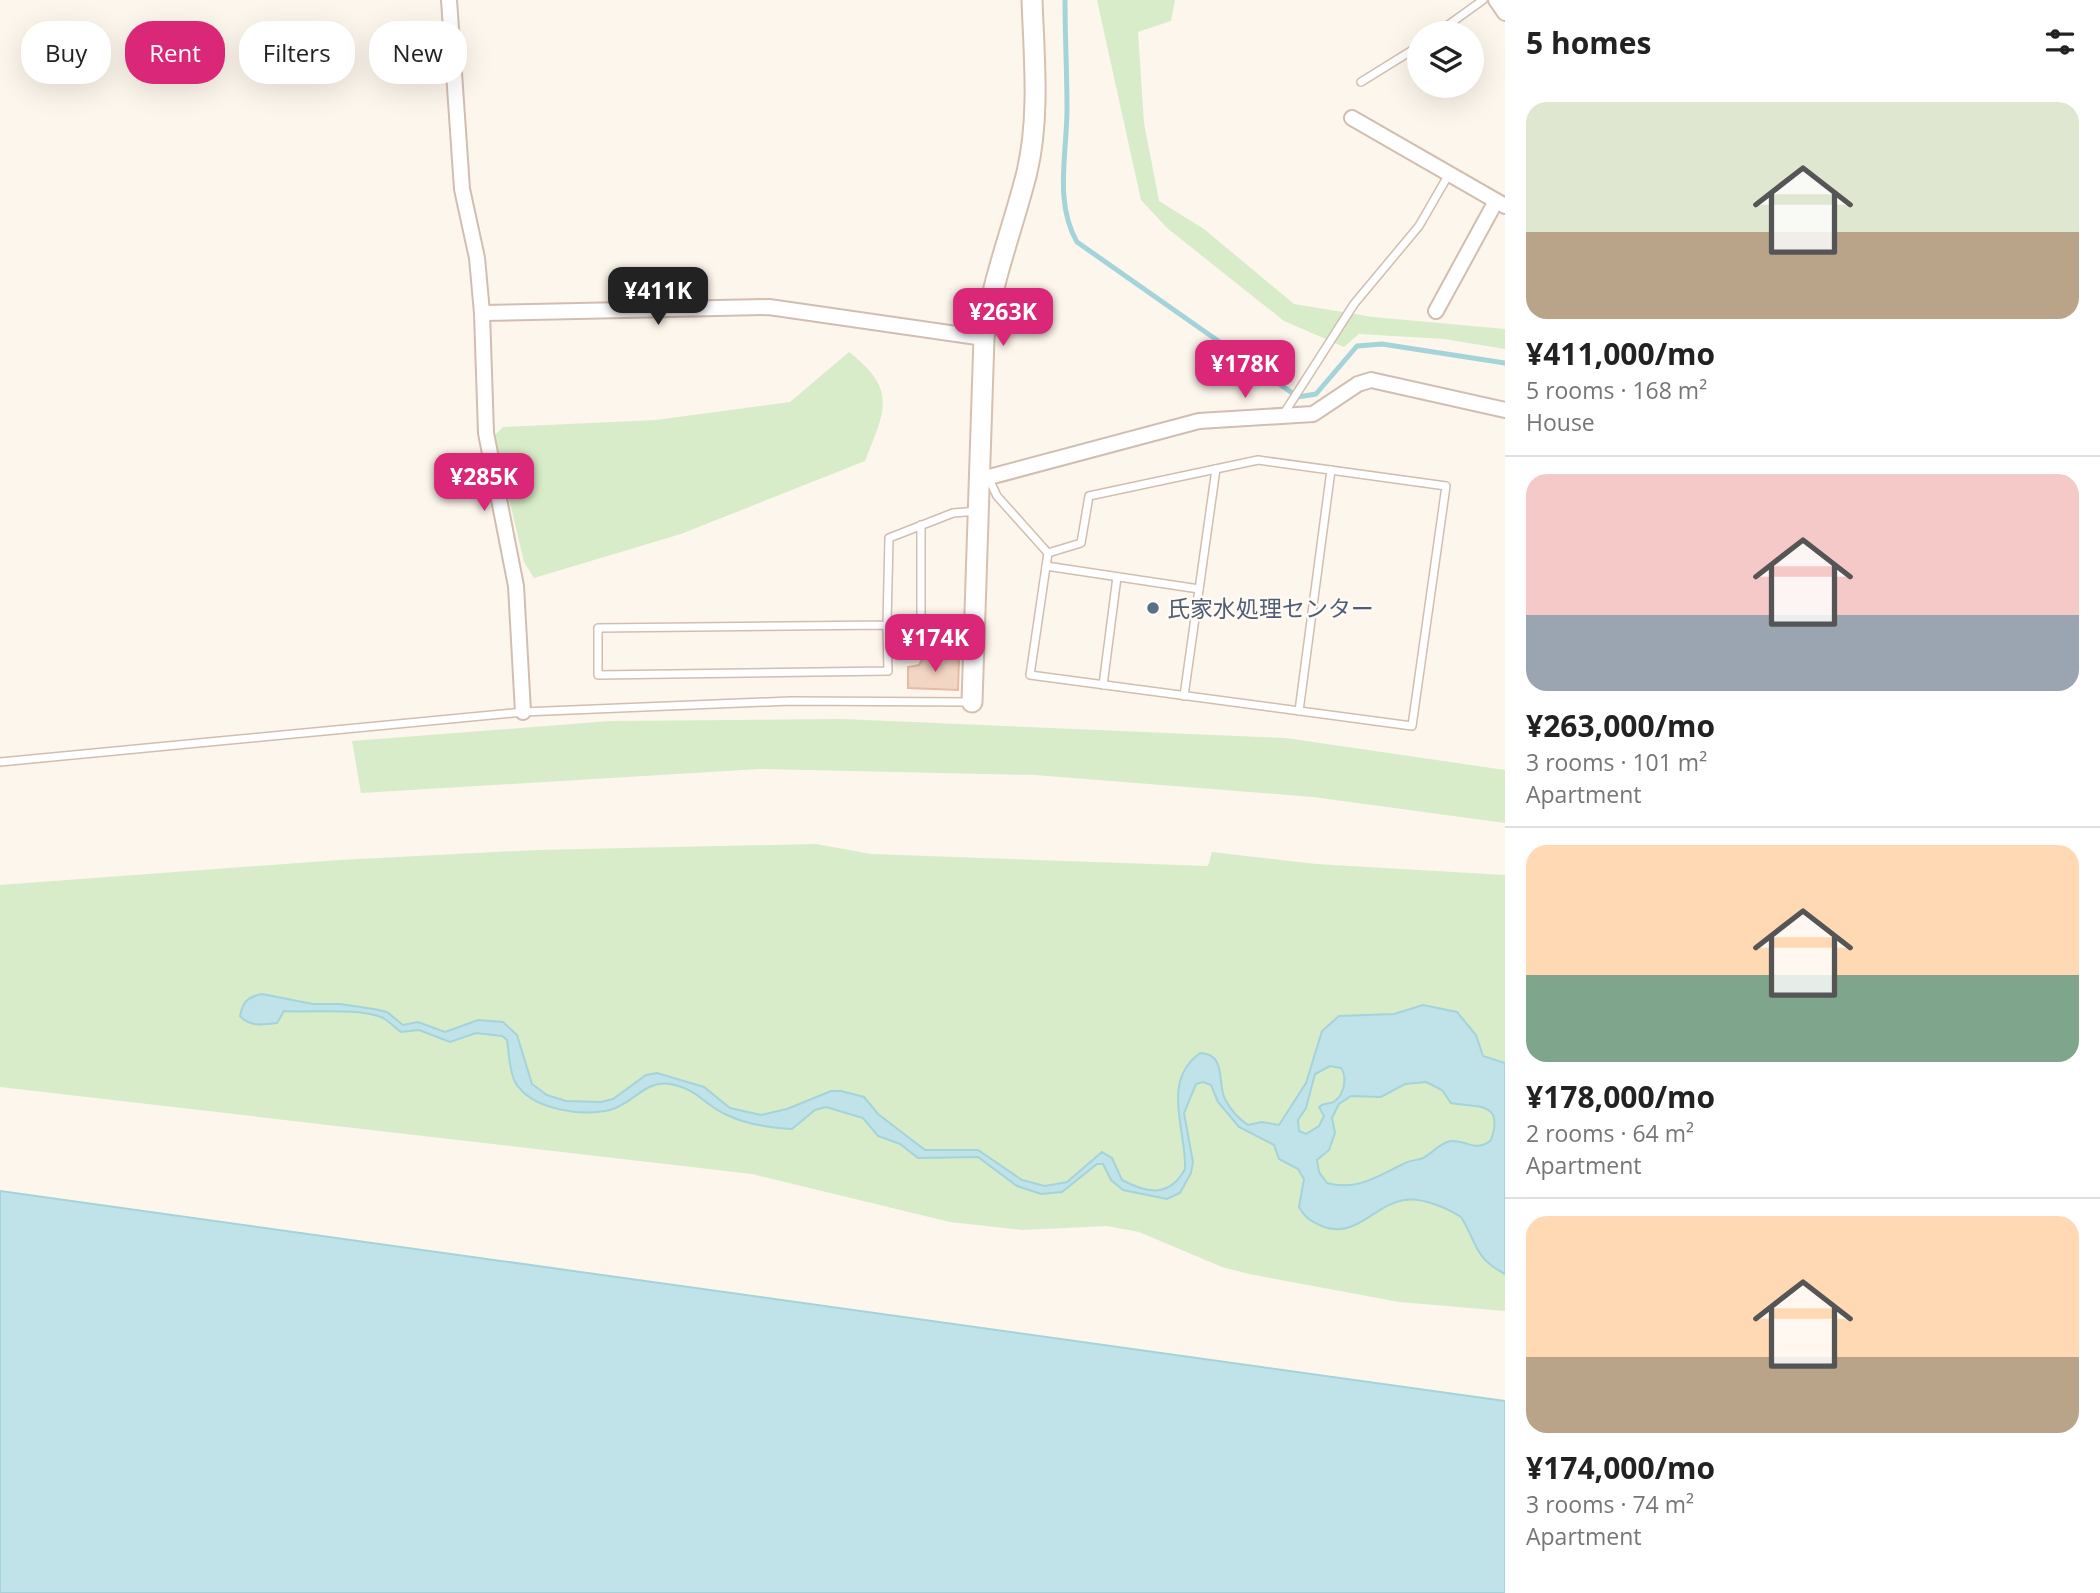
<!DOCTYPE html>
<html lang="en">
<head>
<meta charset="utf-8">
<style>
	body { margin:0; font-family:"Open Sans","Noto Sans JP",sans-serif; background:#f6f6f6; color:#222; height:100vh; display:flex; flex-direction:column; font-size:26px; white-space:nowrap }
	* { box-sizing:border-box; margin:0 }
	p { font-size:23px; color:#767676 }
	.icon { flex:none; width:38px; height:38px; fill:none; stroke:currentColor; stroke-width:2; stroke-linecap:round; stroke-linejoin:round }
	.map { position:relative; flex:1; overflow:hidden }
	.sheet { display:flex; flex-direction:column; background:#fff; width:595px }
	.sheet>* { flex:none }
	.banner { position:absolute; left:21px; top:21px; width:665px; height:63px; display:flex; gap:14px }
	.controls { position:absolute; left:1407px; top:21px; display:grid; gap:14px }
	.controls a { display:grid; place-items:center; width:77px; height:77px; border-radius:50%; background:#fff; box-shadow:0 7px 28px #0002; font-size:35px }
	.price { position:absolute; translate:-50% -60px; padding:0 16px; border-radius:14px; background:#db2777; color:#fff; font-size:23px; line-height:46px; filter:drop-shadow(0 2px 4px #0008) }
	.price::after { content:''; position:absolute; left:50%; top:42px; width:21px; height:16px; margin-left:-10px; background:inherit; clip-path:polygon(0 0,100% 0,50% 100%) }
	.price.current { background:#222; color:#fff }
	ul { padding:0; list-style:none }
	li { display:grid; align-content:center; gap:14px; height:371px; padding:0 21px }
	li+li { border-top:2px solid #e0e0e0 }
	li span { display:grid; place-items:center; height:217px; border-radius:21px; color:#555 }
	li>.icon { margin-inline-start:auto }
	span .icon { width:126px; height:126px; fill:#fffc; stroke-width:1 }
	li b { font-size:30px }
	h2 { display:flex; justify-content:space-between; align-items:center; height:84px; padding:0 21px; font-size:30px }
	.chip { padding:0 24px; border-radius:28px; background:#fff; box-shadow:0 7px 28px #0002; font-size:24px; line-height:63px }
	.chip.current { background:#db2777; color:#fff }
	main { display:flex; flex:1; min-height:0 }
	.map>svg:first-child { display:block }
	.green { fill:#d8ecc9 }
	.water { fill:#bfe3e8; stroke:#a5d3da; stroke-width:2; fill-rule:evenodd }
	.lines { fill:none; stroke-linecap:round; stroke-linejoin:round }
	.stream { stroke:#a5d3da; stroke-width:5 }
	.building { fill:#f3d5c3; stroke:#e6bba3; stroke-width:2 }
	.lane-casing { stroke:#d1beb0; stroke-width:10 }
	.street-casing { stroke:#d1beb0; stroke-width:18 }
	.secondary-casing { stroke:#d6c0b0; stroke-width:23 }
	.lane { stroke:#fff; stroke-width:7 }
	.street { stroke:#fff; stroke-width:14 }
	.secondary { stroke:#fff; stroke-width:19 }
	.service-dot { fill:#5c6f8a; stroke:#fffaf3; stroke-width:2.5 }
	.labels { text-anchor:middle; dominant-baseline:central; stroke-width:5; stroke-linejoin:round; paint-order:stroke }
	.service-label { font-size:23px; fill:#4e5e75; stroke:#fffaf3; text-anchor:start }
</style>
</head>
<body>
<main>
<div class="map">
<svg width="1505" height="1593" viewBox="0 0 1505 1593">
	<rect width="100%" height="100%" fill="#fdf6ec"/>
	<g class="green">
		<polygon points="1097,0 1175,0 1171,21 1138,32 1144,123 1159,201 1204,229 1294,304 1373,317 1505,329 1505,349 1444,339 1359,334 1344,347 1284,321 1167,228 1141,200"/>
		<path d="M849,352C898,390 885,410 865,461L681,534L534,578L524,562L494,436L503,427L656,420L790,402Z"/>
		<polygon points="842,719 1286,738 1505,770 1505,823 1313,797 1035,775 759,769 361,793 352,741 610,721"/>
		<polygon points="816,844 871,854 1208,866 1212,852 1316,864 1505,875 1505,1311 1399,1302 1249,1274 1222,1267 1139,1232 1107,1226 1023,1230 950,1222 752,1174 0,1087 0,885 339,860 536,850"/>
	</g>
	<g class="water">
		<path d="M262,994L313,1004H340L374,1009L387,1012L403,1025L418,1022L445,1032L478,1020L503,1022L517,1035L532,1084L547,1095L566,1101L601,1102L613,1099L646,1075L657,1073L704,1087L730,1108L761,1115L787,1109L831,1091H841L864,1097L878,1114L925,1150H978L1022,1180L1045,1186L1067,1182L1102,1152L1112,1158L1122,1180C1148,1194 1170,1197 1185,1169C1187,1131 1160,1082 1200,1053C1227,1054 1217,1083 1225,1099C1230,1109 1239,1119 1248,1125L1262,1122L1279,1125L1306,1083L1322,1031L1339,1016L1394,1014L1423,1005L1457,1012L1476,1035L1483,1056L1505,1063V1274C1473,1257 1478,1244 1461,1217C1447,1208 1422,1197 1404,1200C1374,1205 1357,1238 1324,1227C1312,1222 1305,1218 1299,1207L1304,1179L1298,1169L1279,1159L1274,1145L1239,1127L1218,1102L1211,1085L1203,1082L1196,1084L1184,1113L1193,1162L1191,1173L1180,1193L1167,1199L1123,1190L1111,1180L1103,1164H1097L1062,1192L1041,1194L1017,1186L978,1157L918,1158L900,1144L878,1136L863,1118L826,1107L815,1110L792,1129C770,1128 745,1124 725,1114C703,1104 698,1089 670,1084C646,1080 634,1102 613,1109C585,1118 531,1110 515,1082C509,1070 509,1053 507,1040L502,1036L476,1033L450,1042L419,1030L401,1032C395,1028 390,1022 383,1018C360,1007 312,1013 284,1011L277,1023C263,1025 250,1027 240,1016C243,1001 248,997 262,994ZM1330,1066L1341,1068C1347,1077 1345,1093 1335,1101C1330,1105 1324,1102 1319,1107L1324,1116L1319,1126L1306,1134L1299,1131L1298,1120L1306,1108L1315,1074ZM1426,1082L1442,1090L1451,1103C1475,1108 1505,1100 1491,1140C1476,1153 1467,1140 1451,1141C1439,1143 1433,1153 1423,1158C1416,1161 1409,1160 1403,1164C1376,1177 1357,1191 1327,1183L1319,1172L1317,1160L1329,1150L1335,1133L1332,1118L1339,1104L1351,1096L1381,1097L1405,1084Z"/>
		<polygon points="0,1191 1505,1401 1505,1593 0,1593"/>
	</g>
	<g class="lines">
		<path class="stream" d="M1065,0C1065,36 1067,73 1067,109C1067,154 1054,202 1077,242L1298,397L1316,394L1357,346L1382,344L1505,363"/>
	</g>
	<polygon class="building" points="931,656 959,658 958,690 908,688 908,667 919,665 923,658"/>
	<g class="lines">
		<defs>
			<g id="lane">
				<polyline points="1437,33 1483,0"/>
				<polyline points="1361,82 1419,46"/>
				<polyline points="1283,415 1354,304 1419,226 1449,174"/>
				<polyline points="989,479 997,496 1048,553 1030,675 1412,726 1446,486 1258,460 1089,496 1081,543 1048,553"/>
				<polyline points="1046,566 1199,589"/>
				<polyline points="921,632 921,525"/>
				<polyline points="973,641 887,625 888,671 598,675 598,628 887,625 889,538 953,513 978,511"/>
				<polyline points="1103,685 1117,577"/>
				<polyline points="1184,696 1216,469"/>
				<polyline points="1299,711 1331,470"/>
				<polyline points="0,762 523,712 790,701 970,702"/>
			</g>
			<g id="street">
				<polyline points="449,0 462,189 477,258 482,313 769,307 984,338"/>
				<polyline points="1496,0 1505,13"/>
				<polyline points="1352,118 1505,206"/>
				<polyline points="1436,311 1496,201"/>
				<polyline points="482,313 486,433 516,586 523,712"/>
				<polyline points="978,480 1199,421 1313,414 1358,384 1371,380 1505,410"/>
			</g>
			<path id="secondary" d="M972,702L984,338C992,280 1013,228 1027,172C1040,116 1034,57 1032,0"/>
		</defs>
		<use href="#lane" class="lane-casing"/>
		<use href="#street" class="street-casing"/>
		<use href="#secondary" class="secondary-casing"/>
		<use href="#lane" class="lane"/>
		<use href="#street" class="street"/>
		<use href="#secondary" class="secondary"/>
	</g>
	<circle class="service-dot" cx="1153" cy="608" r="7"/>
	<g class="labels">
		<g class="service-label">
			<text x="1167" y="608">氏家水処理センター</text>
		</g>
	</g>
</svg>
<div class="controls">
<a><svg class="icon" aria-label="layers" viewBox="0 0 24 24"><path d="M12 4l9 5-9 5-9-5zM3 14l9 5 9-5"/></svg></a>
</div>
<b class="price current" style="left:658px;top:327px">¥411K</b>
<b class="price" style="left:1003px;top:348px">¥263K</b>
<b class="price" style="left:1245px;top:400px">¥178K</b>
<b class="price" style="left:484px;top:513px">¥285K</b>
<b class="price" style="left:935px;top:674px">¥174K</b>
<div class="banner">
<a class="chip">Buy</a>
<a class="chip current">Rent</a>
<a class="chip">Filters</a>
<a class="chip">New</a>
</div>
</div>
<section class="sheet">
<h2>5 homes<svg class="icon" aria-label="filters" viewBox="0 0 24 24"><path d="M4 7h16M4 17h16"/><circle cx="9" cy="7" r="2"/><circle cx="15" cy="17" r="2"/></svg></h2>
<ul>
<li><span style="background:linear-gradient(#dfe7d0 60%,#b9a48a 0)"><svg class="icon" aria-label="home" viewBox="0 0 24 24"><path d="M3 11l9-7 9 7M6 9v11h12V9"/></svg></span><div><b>¥411,000/mo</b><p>5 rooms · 168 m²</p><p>House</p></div></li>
<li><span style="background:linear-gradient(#f6c9c9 65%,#9aa5b1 0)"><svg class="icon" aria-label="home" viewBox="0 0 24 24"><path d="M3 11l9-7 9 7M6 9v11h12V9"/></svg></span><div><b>¥263,000/mo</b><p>3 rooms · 101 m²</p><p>Apartment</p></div></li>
<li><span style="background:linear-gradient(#ffd9b3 60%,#7fa58c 0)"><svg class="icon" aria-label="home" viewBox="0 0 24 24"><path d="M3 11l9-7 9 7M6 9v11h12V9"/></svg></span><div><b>¥178,000/mo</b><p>2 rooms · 64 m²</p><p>Apartment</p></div></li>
<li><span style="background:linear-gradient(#ffd9b3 65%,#b9a48a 0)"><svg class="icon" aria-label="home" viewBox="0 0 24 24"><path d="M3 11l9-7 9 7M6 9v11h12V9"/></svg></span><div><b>¥174,000/mo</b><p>3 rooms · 74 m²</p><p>Apartment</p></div></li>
</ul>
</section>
</main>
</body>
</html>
